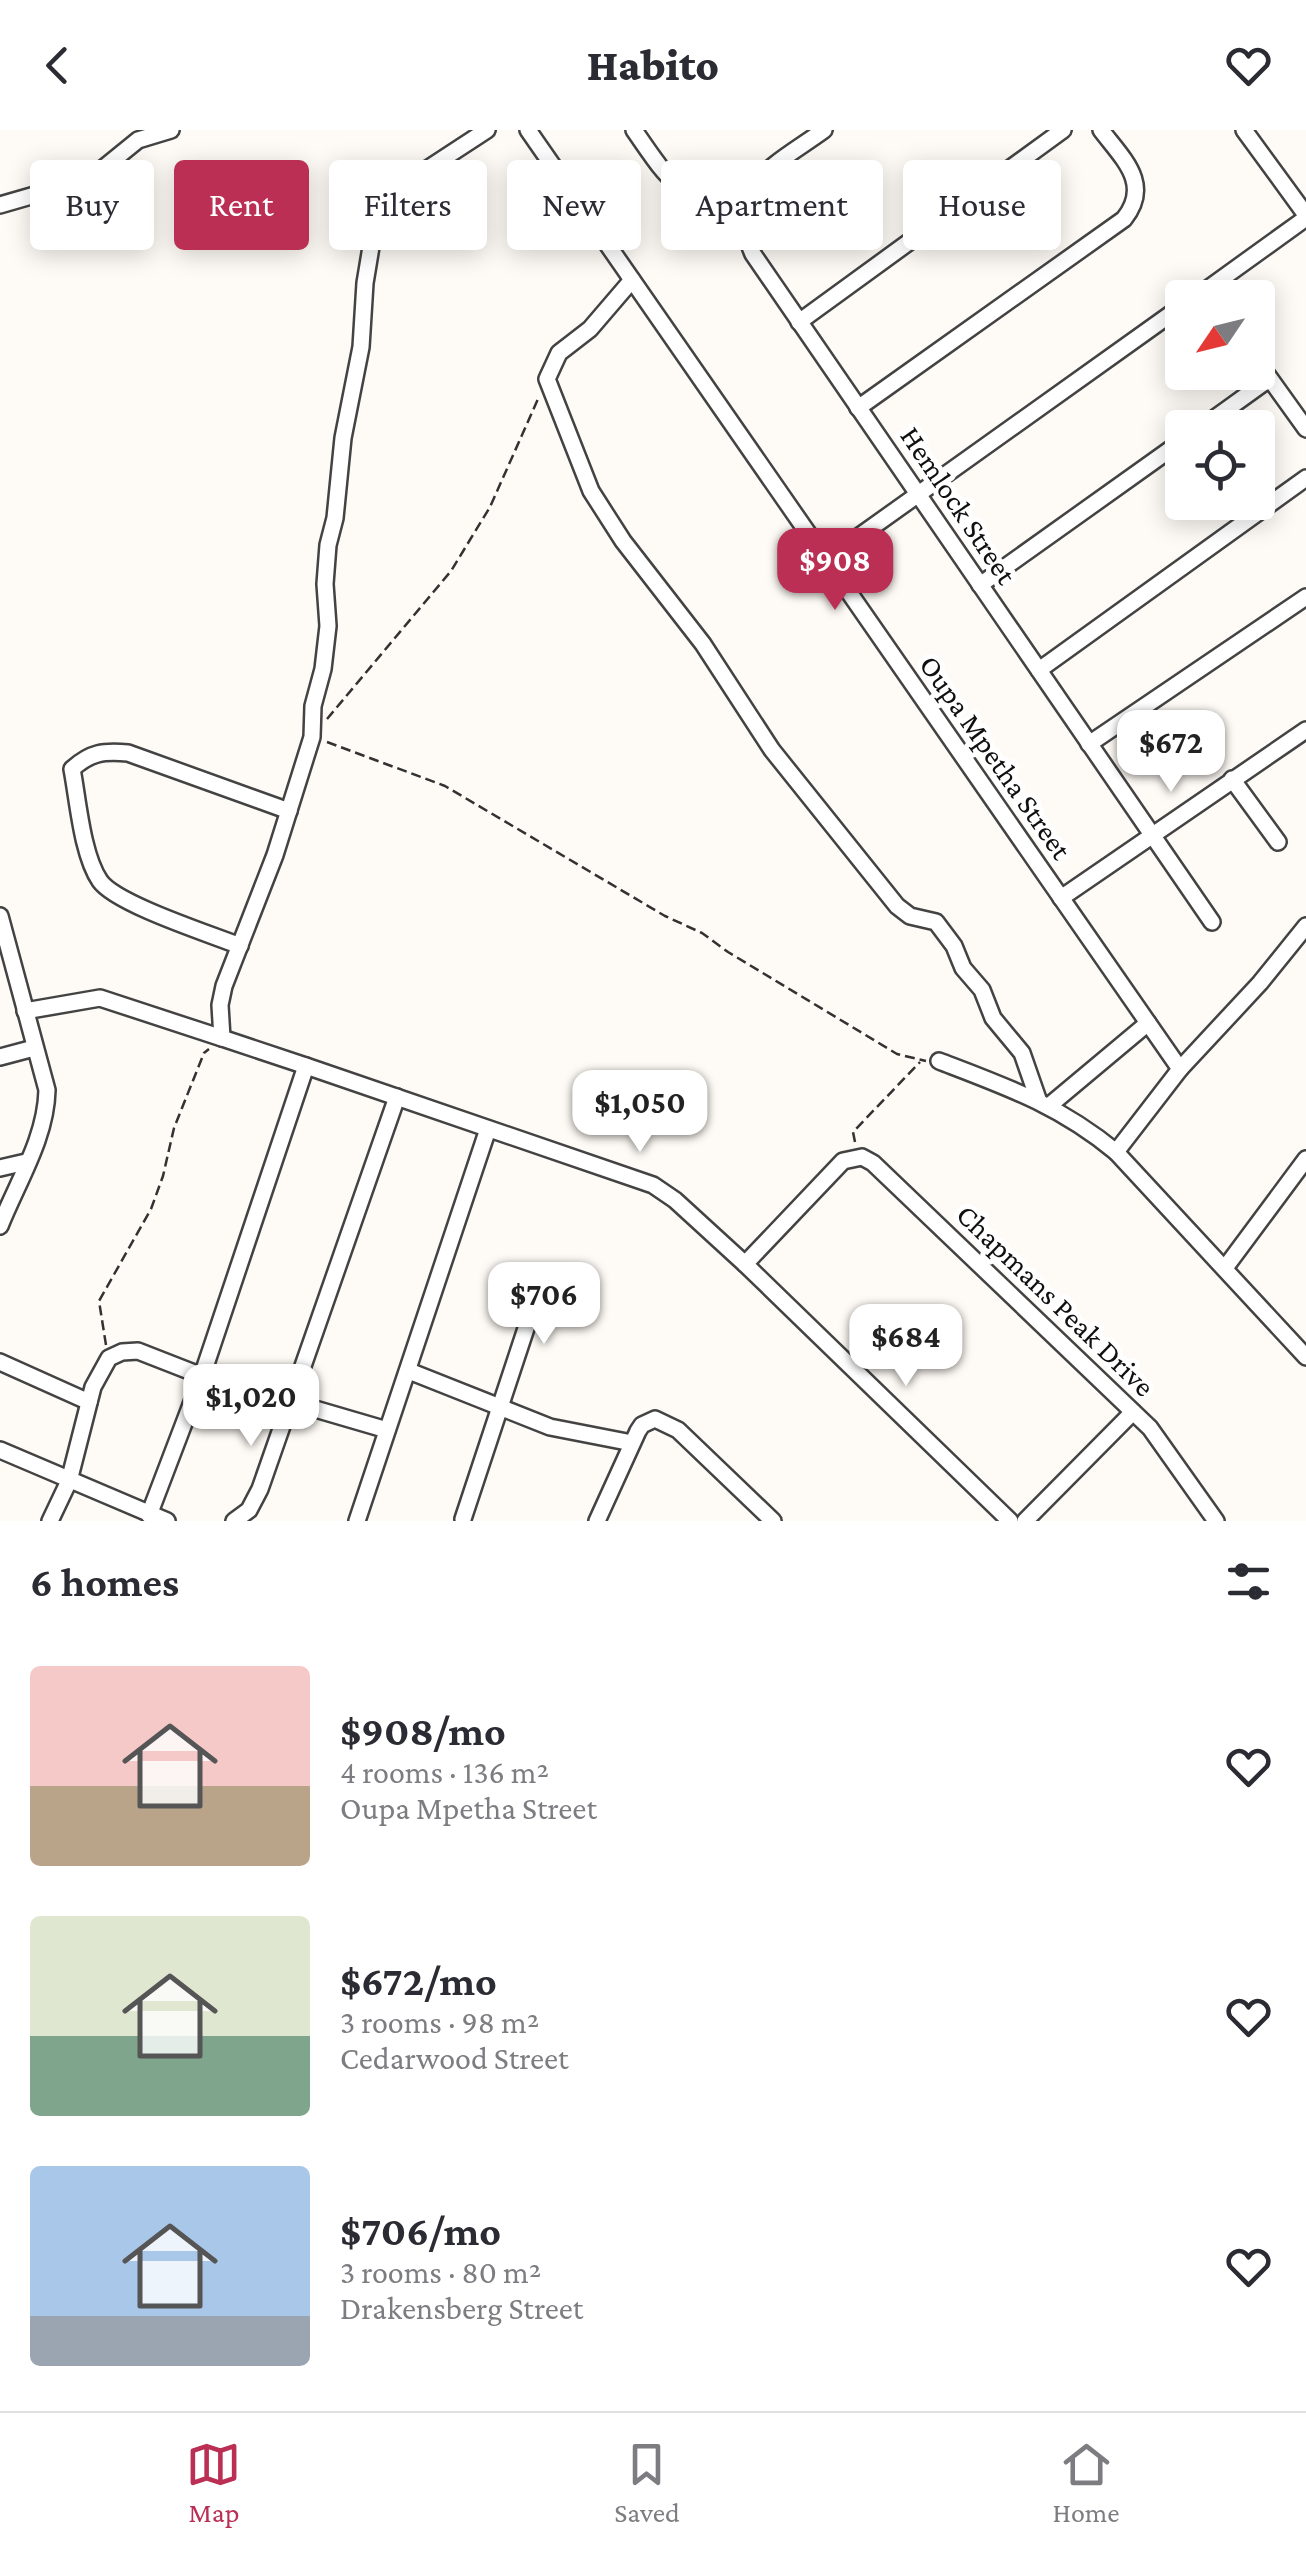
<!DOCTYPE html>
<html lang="en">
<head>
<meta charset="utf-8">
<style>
	body { margin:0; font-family:"Crimson Pro",serif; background:#f2f2f3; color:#2b2b33; height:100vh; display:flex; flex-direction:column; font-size:38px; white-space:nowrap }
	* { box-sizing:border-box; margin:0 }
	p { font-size:32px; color:#7c7c81 }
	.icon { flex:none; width:55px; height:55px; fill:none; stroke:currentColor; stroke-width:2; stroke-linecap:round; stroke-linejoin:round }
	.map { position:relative; height:1391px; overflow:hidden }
	.drawer { display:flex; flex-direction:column; background:#fff; flex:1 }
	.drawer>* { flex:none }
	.guide { position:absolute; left:30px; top:30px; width:1248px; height:90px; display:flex; gap:20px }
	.needle { width:65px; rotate:235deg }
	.tools { position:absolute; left:1165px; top:150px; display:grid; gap:20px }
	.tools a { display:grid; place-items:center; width:110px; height:110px; border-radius:10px; background:#fff; box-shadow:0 5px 25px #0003; font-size:50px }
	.price { position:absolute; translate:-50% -85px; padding:0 22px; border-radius:20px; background:#fff; color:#222; font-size:32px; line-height:65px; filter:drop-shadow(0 2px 5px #0008) }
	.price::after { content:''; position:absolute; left:50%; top:60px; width:30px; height:22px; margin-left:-15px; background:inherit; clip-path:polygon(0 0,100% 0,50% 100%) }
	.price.active { background:#ba2f53; color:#fff }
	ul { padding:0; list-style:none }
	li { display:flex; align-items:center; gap:30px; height:250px; padding:0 30px }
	li span { display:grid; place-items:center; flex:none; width:280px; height:200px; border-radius:10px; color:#555 }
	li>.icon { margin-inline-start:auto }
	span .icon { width:120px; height:120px; fill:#fffc; stroke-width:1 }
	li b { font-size:42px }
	h2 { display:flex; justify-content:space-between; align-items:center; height:120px; padding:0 30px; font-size:42px }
	.tag { padding:0 35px; border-radius:10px; background:#fff; box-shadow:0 5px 25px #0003; font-size:35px; line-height:90px }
	.tag.active { background:#ba2f53; color:#fff }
	header { display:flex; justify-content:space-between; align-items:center; height:130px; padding:0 30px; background:#fff; font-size:45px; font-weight:800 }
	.tabs { display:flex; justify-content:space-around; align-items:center; height:140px; border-top:2px solid #e1e1e2; background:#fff; font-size:28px; color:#7c7c81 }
	.tabs a { display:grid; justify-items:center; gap:5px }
	.tabs .active { color:#ba2f53 }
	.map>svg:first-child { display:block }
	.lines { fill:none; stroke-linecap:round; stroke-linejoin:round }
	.minor-casing { stroke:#434343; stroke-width:20 }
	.path { stroke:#323232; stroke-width:2.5; stroke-dasharray:10 5; stroke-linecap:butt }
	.minor { stroke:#fff; stroke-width:15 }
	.labels { text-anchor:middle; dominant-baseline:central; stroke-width:10; stroke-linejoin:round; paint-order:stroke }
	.street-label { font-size:30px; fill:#101010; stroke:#fff }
</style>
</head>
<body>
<header><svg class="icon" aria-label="back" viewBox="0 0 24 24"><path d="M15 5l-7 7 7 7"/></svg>Habito<svg class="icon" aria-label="heart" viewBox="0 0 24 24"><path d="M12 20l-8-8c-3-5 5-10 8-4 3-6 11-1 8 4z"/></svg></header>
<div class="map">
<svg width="1306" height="1391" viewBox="0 0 1306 1391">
	<rect width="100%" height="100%" fill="#fefaf5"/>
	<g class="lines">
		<defs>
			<g id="minor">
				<polyline points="528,0 1180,939"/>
				<path d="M634,0C671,54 677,65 742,80"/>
				<path d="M824,0C776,35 722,56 753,124L1212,792"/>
				<polyline points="1244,0 1306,85"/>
				<polyline points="0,75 90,49 138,10 171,0"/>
				<polyline points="632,150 590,199 559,223 547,249 591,361 623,411 703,514 772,620 897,776 910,786 936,792 954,816 963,838 982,860 993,888 1022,923 1038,969"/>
				<polyline points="1195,168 1306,88"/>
				<polyline points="799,192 1063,0"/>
				<polyline points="1258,232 1306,299"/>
				<path d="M858,278L1124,89C1152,54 1123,29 1101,0"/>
				<polyline points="1201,298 1269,249"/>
				<polyline points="826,430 1182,176"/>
				<polyline points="980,455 1182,311"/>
				<polyline points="1039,540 1306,348"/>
				<polyline points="1089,614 1306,467"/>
				<polyline points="1232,649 1278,712"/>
				<polyline points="1061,768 1306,600"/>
				<path d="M0,786L47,960C46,1008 18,1051 0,1096"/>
				<path d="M240,816C210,804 116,774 100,751C82,725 78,670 72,639C91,622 103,621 128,623L289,681"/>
				<polyline points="25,881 100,868 222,908"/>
				<polyline points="0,927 34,918"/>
				<path d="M939,931C1007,957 1059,975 1116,1022L1306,1227"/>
				<polyline points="306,936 222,908 220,875 224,856 275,725 312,607 313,576 323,539 328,496 325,454 328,415 335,388 343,308 361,217 365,153 375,93 412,49 487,0"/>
				<polyline points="1050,975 1148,893"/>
				<polyline points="1116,1022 1180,939 1260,853 1306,796"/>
				<polyline points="0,1038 26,1032"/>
				<polyline points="1225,1138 1306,1029"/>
				<polyline points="0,1232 89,1272"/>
				<polyline points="409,1241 550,1297 632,1313"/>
				<polyline points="0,1320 167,1391"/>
				<polyline points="149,1385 202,1246 306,936 653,1055 675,1070 745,1134"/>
				<polyline points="463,1389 544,1144"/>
				<polyline points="50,1391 69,1351 93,1257 109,1228 122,1222 138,1221 202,1246 387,1300"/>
				<polyline points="234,1391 249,1380 260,1359 397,967"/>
				<polyline points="357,1391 488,999"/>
				<polyline points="597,1391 638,1301 642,1295 655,1289 678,1300 773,1391"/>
				<polyline points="1010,1391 745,1134 843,1031 862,1027 873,1033 1150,1298 1216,1391"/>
				<polyline points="1025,1391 1133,1282"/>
			</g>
		</defs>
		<use href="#minor" class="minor-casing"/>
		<g class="path">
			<polyline points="327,589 451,441 490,377 538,269"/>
			<polyline points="327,612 445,656 665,786 702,803 728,822 897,924 926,931"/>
			<polyline points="855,1012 853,1002 920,932"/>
			<polyline points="106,1215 99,1171 151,1079 163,1046 174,998 204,923 209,919"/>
		</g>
		<use href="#minor" class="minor"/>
	</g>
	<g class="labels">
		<g class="street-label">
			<text transform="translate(959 375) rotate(56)">Hemlock Street</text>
			<text transform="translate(996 627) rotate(55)">Oupa Mpetha Street</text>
			<text transform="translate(1056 1170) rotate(44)">Chapmans Peak Drive</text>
		</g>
	</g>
</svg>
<div class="tools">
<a><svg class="needle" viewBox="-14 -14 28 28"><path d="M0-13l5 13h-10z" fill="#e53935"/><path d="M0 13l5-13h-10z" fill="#7c7c81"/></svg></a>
<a><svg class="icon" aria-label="locate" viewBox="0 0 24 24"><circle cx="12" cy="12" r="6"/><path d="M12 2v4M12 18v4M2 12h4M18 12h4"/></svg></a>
</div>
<b class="price active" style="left:835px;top:483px">$908</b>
<b class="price" style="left:1171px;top:665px">$672</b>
<b class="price" style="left:640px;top:1025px">$1,050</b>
<b class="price" style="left:544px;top:1217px">$706</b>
<b class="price" style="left:906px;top:1259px">$684</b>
<b class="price" style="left:251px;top:1319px">$1,020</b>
<div class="guide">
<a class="tag">Buy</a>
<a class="tag active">Rent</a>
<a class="tag">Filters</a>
<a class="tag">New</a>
<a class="tag">Apartment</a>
<a class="tag">House</a>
</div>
</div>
<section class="drawer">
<h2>6 homes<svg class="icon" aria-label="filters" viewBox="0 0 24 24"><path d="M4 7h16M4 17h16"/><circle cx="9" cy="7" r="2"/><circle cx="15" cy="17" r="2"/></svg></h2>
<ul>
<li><span style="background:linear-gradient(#f6c9c9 60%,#b9a48a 0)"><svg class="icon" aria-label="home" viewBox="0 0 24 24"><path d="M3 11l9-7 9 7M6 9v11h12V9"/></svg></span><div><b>$908/mo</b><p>4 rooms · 136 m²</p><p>Oupa Mpetha Street</p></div><svg class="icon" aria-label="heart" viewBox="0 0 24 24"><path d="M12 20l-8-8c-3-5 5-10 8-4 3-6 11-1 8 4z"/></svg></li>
<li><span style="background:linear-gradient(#dfe7d0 60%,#7fa58c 0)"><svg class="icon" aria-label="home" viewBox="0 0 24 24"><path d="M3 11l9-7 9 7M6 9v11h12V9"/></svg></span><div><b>$672/mo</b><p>3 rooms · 98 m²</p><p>Cedarwood Street</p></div><svg class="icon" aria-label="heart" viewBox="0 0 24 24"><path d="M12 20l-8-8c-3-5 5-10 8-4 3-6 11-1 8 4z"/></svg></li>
<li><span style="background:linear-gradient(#a9c7e8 75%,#9aa5b1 0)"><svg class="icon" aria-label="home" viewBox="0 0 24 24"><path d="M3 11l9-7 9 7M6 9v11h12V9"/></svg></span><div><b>$706/mo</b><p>3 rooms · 80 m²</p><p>Drakensberg Street</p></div><svg class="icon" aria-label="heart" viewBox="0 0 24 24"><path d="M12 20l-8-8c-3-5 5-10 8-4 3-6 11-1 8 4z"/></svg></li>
</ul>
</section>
<nav class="tabs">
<a class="active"><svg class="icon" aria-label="map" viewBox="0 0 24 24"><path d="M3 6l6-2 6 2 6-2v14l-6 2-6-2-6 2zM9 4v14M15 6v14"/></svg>Map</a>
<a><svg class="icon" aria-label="saved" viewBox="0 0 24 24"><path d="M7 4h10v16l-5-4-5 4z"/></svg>Saved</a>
<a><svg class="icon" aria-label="home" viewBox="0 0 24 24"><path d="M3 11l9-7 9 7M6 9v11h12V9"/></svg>Home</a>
</nav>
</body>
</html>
